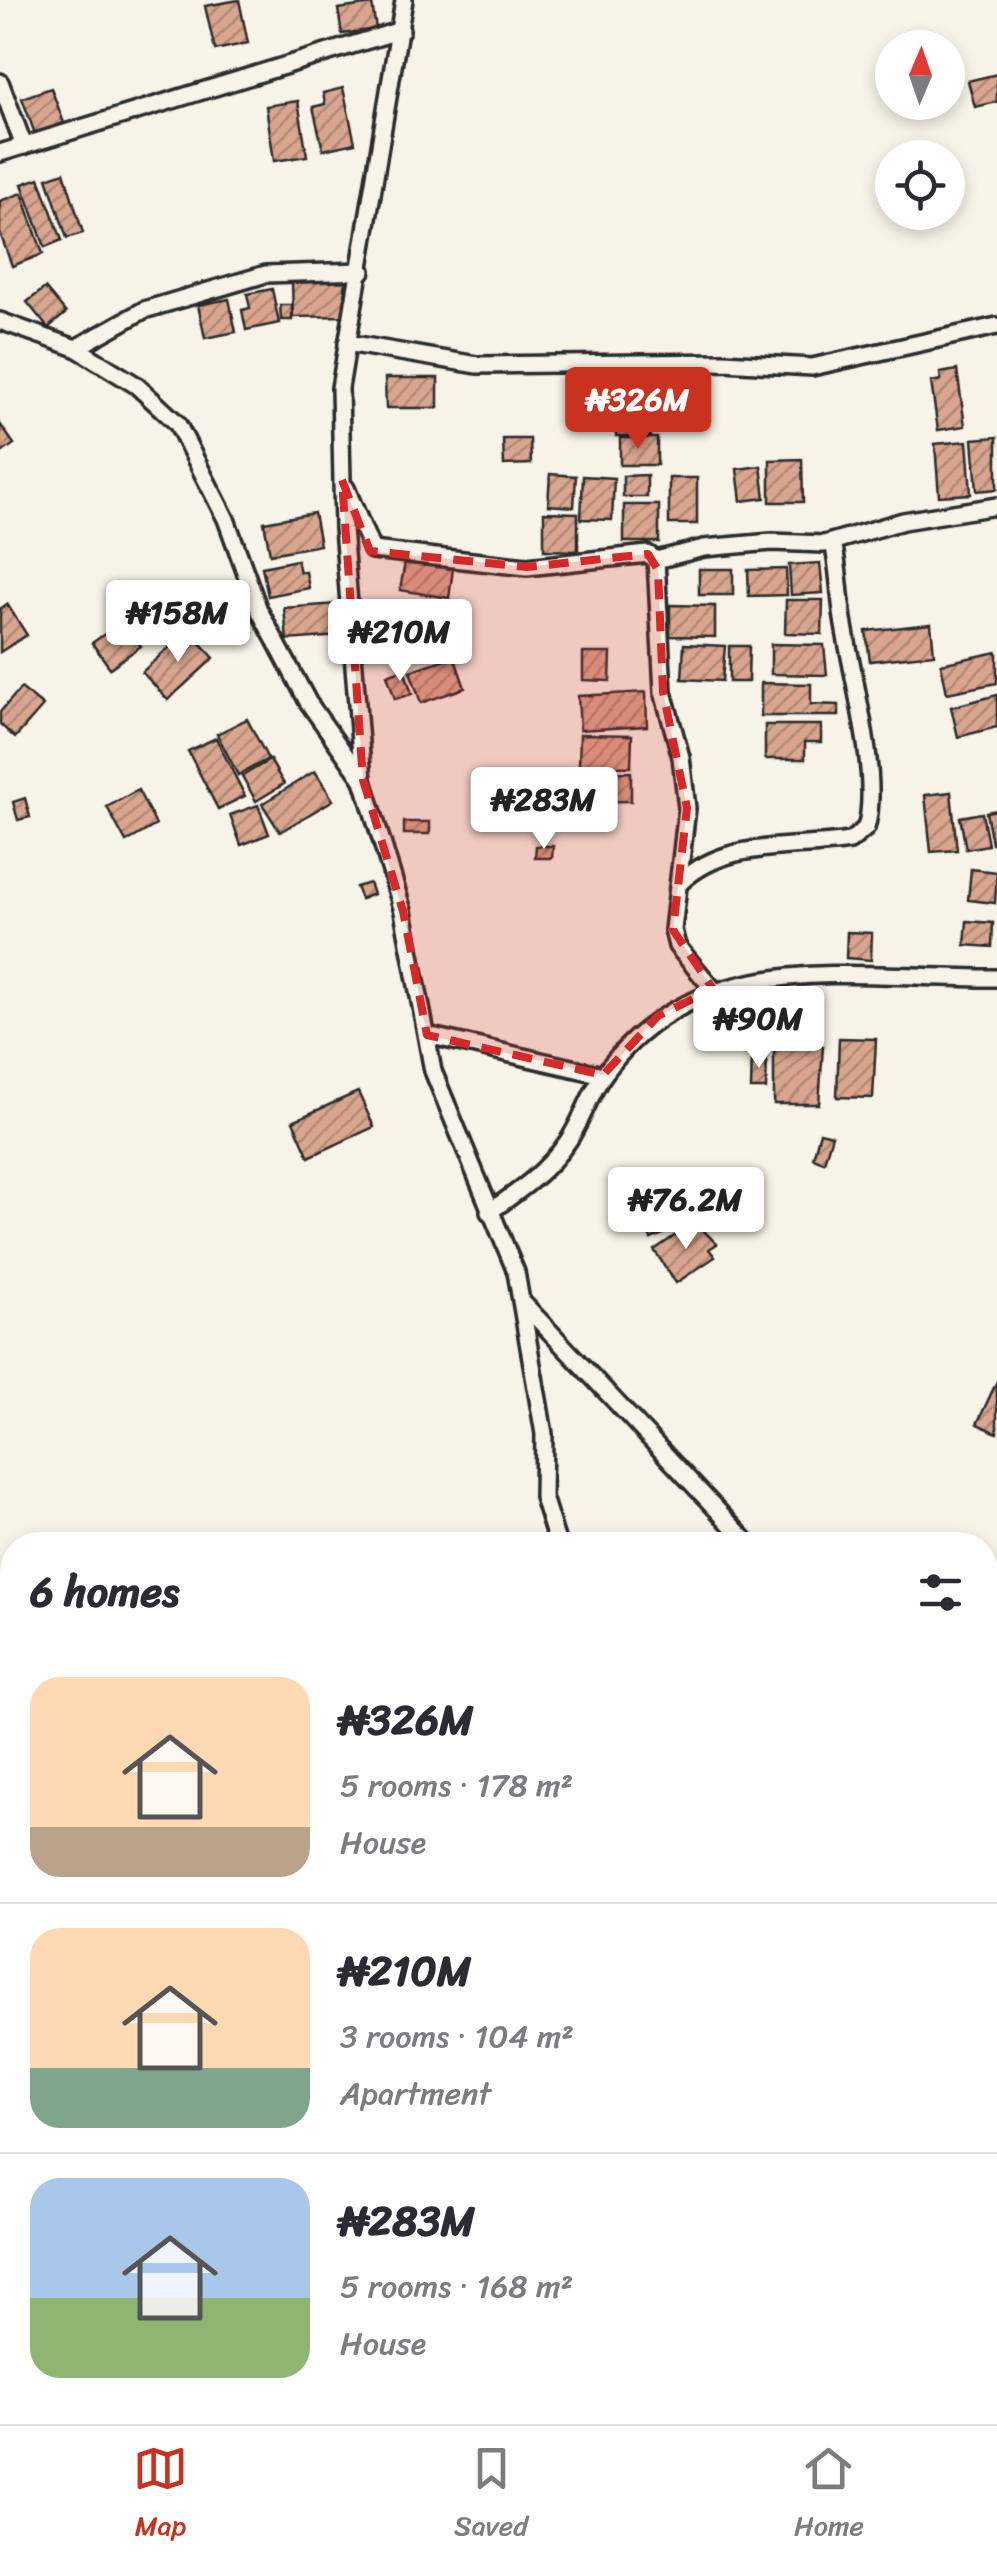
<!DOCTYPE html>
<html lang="en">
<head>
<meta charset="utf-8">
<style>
	body { margin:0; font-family:Sriracha,sans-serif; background:#f7f7f7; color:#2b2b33; height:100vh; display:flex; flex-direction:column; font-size:38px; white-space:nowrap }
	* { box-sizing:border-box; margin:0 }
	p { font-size:32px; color:#7c7c81 }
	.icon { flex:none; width:55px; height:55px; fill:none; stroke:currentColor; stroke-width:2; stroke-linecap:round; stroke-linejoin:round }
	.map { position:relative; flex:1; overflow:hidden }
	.details { position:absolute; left:0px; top:1532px; width:998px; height:892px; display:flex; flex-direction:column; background:#fff; border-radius:40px 40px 0 0; box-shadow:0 5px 15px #0003 }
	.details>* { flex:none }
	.needle { width:65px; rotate:2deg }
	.fabs { position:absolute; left:875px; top:30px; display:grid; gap:20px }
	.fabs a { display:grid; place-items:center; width:90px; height:90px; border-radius:50%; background:#fff; box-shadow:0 5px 15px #0003; font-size:50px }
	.price { position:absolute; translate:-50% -85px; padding:0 22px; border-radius:10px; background:#fff; color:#222; font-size:32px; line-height:65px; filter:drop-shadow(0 2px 5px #0008) }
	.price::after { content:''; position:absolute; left:50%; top:60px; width:30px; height:22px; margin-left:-15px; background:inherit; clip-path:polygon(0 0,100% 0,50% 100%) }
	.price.current { background:#c8321e; color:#fff }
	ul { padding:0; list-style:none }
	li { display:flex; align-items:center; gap:30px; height:250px; padding:0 30px }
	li+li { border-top:2px solid #e1e1e2 }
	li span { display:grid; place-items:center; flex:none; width:280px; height:200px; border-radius:30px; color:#555 }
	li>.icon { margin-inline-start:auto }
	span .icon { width:120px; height:120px; fill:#fffc; stroke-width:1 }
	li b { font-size:42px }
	h2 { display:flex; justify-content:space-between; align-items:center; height:120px; padding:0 30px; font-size:42px }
	.menu { display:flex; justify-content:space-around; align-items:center; height:140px; border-top:2px solid #e1e1e2; background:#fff; font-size:28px; color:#7c7c81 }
	.menu a { display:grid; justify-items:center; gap:5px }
	.menu .current { color:#c8321e }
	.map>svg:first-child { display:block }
	.building { fill:url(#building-hatch); stroke:#2b2b2b; stroke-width:2.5 }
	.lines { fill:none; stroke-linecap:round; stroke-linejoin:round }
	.street-casing { stroke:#2b2b2b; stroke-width:22 }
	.street { stroke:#f7f3e8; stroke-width:15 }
	.marked { fill:#d62828; fill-opacity:0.2; stroke:#d62828; stroke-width:8; stroke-dasharray:20 12; stroke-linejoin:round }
</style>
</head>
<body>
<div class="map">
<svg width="997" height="2424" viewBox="0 0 997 2424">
	<defs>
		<pattern id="building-hatch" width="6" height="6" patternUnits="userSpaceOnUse" patternTransform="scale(2.5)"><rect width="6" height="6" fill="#d9a58e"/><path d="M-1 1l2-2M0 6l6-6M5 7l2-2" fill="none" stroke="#b08774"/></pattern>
	</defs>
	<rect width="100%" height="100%" fill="#f7f3e8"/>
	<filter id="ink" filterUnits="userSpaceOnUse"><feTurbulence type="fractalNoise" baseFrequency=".01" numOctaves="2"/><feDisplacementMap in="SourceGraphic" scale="20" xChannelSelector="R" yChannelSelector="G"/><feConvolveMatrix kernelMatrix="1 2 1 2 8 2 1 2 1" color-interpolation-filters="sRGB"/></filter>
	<g filter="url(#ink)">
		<g class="building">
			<polygon points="239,0 248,43 215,50 205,6"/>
			<polygon points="372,4 376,29 342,34 338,9"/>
			<polygon points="997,74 997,102 975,107 968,81"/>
			<polygon points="51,88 64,123 35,134 22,98"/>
			<polygon points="343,88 355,143 323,150 313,107 325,104 323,93"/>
			<polygon points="298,101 307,156 274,161 266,106"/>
			<polygon points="64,172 83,233 67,238 47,178"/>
			<polygon points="39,178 62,240 45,247 22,184"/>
			<polygon points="22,193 43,254 12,266 0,233 0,201"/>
			<polygon points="345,280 346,316 293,317 292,282"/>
			<polygon points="45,288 66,313 48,328 27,302"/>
			<polygon points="272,289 279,323 246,330 242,310 250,308 247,294"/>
			<polygon points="229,299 236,332 205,338 198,305"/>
			<polygon points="280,305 292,305 292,320 281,320"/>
			<polygon points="957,370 965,426 938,430 931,382 941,380 940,373"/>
			<polygon points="385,378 438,378 438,408 386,408"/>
			<rect x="616" y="392" width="34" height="44"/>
			<polygon points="0,424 14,444 0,454"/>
			<polygon points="997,437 997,489 977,491 973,439"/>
			<rect x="620" y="438" width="37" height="27"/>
			<polygon points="503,439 530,439 531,464 504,465"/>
			<polygon points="967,441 971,494 939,496 935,444"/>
			<polygon points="802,459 803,502 770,502 770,460"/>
			<polygon points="761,466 765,498 741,501 737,469"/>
			<polygon points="550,474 576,476 574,507 548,505"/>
			<polygon points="647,475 647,497 623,497 623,476"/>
			<polygon points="583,476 614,478 612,520 581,519"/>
			<rect x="669" y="478" width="28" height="46"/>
			<rect x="624" y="505" width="35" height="37"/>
			<polygon points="544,512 578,513 578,551 544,550"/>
			<polygon points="314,513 320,545 270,554 264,522"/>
			<polygon points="297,560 300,572 306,572 309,588 268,596 262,567"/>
			<polygon points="405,562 453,569 449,598 400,590"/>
			<polygon points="820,563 823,593 791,595 789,565"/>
			<rect x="699" y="569" width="34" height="26"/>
			<polygon points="786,569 787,595 749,596 748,570"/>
			<polygon points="786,600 823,600 822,634 785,633"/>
			<polygon points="7,604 27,635 0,652 0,609"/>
			<polygon points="337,604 339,636 287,640 284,608"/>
			<polygon points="670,605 715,606 715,637 670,636"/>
			<polygon points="123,621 141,646 110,668 92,643"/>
			<polygon points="931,624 934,654 870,661 866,631"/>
			<polygon points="188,630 214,658 168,700 142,672"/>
			<polygon points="684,644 725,646 722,681 682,679"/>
			<polygon points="771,644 824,645 827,675 771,674"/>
			<polygon points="729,646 749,646 748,682 729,682"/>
			<polygon points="997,652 997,683 947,693 941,664"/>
			<polygon points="583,653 611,653 610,681 583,680"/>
			<polygon points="454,656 465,688 421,703 410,671"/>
			<polygon points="404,669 412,694 395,699 387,675"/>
			<polygon points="761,683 811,684 811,704 839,705 839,716 761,716"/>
			<polygon points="21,688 43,706 15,738 0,724 0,712"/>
			<polygon points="646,692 647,726 580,730 578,696"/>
			<polygon points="997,695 997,727 958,737 951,707"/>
			<polygon points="247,719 268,759 238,775 217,734"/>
			<polygon points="765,725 821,725 821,742 805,742 805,759 765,759"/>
			<polygon points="580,734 632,735 631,767 579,766"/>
			<polygon points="216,738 245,796 218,809 188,751"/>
			<polygon points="270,760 284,784 256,801 242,776"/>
			<polygon points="315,771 333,800 280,832 262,804"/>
			<polygon points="631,772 631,801 576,802 576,773"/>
			<polygon points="138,790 156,825 126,842 107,807"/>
			<polygon points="951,792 957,850 931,852 925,795"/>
			<polygon points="25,798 30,817 18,820 13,802"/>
			<polygon points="258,805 269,834 241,845 230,815"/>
			<polygon points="997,810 997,842 992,843 986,812"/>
			<polygon points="982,813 988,845 966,849 960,817"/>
			<rect x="404" y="822" width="26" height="12"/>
			<polygon points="536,846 553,846 552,858 535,858"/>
			<polygon points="971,869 997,872 995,903 968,900"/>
			<polygon points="369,883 373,894 361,899 356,887"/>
			<polygon points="967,921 993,923 992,947 965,945"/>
			<polygon points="847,932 872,933 871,960 846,958"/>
			<polygon points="818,1031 819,1046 823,1046 819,1104 774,1104 774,1050 779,1049 779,1032"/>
			<polygon points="839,1038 876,1039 873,1098 837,1097"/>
			<polygon points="752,1053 767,1054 766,1089 751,1089"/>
			<polygon points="358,1092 374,1127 309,1157 293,1121"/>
			<polygon points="820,1132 832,1135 824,1162 813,1158"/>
			<polygon points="670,1200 682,1226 651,1239 640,1214"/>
			<polygon points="695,1222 717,1244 709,1249 715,1257 676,1283 654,1250"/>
			<polygon points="997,1381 997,1433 977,1424"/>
			<polygon points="0,2184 12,2206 12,2234 0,2241"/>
			<polygon points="9,2265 12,2311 6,2315 0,2307 0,2271"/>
			<polygon points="35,2412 50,2412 62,2424 23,2424"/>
		</g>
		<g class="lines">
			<defs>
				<g id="street">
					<polyline points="404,0 340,388 343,528 363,780 403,911 433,1071 516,1272 544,1434 543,1497 558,1545"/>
					<polyline points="0,82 24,146"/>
					<polyline points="0,153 401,30"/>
					<polyline points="0,321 76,348 136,385 177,423 226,519 259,610 308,702 363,780"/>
					<polyline points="347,343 477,365 724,362 812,367 997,326"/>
					<polyline points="76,348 144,310 266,274 362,271"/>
					<polyline points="346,488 372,550 527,567 648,554 656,560 663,692 681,757 687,808 673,930 677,946 713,989"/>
					<polyline points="656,560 704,548 772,542 824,544 903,521 997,506"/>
					<path d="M680,883C725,839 790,850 850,841L866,828C881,778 851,673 843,619C839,593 839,569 833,542"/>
					<polyline points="427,1035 603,1075"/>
					<path d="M489,1212C519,1191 547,1172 568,1141C582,1121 589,1095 604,1074C698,944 857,979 997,978"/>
					<polyline points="523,1303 750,1545"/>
					<polyline points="985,1882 997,1901"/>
					<polyline points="985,1991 997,1966"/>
					<polyline points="0,2156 12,2152"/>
					<polyline points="0,2328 12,2324"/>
					<polyline points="578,2412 580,2424"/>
					<polyline points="832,2412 848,2424"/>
					<polyline points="728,2424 741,2412"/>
				</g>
			</defs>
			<use href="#street" class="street-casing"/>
			<use href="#street" class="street"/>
		</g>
	</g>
	<path class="marked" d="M342,480L370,551L527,567L648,554L658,570L663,692L687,808L673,930L713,989L658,1016L603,1075L427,1035L403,911L363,780Z"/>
</svg>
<div class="fabs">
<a><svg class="needle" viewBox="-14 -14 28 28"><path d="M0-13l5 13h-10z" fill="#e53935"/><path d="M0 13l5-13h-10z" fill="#7c7c81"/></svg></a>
<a><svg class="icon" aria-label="locate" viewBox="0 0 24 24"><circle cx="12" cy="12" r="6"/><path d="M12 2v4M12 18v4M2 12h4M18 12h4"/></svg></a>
</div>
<b class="price current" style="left:638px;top:452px">₦326M</b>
<b class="price" style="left:178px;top:665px">₦158M</b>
<b class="price" style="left:400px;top:684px">₦210M</b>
<b class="price" style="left:544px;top:852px">₦283M</b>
<b class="price" style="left:759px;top:1071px">₦90M</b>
<b class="price" style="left:686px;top:1252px">₦76.2M</b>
<section class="details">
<h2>6 homes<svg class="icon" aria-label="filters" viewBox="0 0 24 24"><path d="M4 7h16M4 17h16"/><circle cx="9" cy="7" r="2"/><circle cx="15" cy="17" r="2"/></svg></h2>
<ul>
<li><span style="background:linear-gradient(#ffd9b3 75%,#b9a48a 0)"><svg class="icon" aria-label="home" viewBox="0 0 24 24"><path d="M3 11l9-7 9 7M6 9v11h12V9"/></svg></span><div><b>₦326M</b><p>5 rooms · 178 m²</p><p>House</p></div></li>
<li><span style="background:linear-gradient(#ffd9b3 70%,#7fa58c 0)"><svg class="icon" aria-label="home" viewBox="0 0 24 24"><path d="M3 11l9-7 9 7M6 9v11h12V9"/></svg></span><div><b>₦210M</b><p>3 rooms · 104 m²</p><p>Apartment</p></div></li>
<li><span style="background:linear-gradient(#a9c7e8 60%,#8fb573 0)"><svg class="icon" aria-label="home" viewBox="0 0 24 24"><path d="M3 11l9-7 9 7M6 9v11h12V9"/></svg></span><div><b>₦283M</b><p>5 rooms · 168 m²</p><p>House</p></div></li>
</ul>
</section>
</div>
<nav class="menu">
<a class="current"><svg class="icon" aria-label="map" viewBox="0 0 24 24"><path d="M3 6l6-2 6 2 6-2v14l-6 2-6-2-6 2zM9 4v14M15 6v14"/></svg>Map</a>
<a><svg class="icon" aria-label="saved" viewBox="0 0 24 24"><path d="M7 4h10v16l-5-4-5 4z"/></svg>Saved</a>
<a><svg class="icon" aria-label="home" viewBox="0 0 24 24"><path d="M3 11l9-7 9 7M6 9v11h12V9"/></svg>Home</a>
</nav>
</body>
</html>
